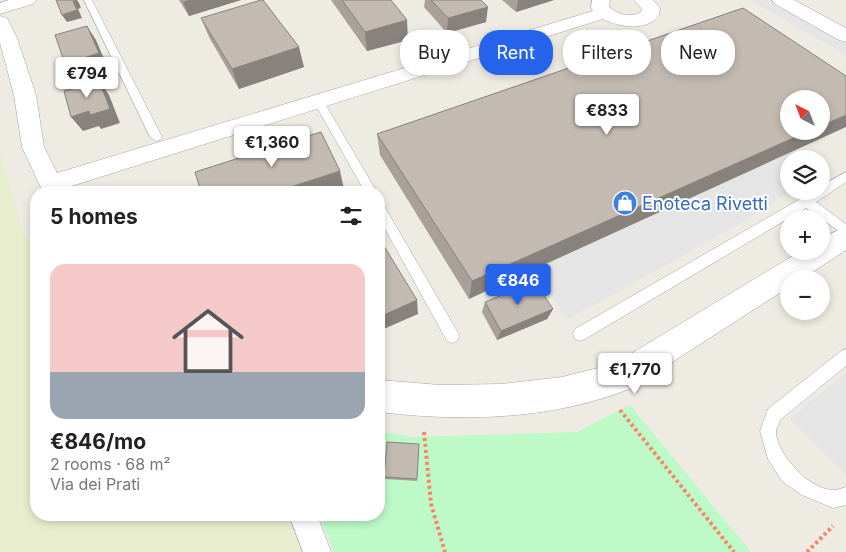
<!DOCTYPE html>
<html lang="en">
<head>
<meta charset="utf-8">
<style>
	body { margin:0; font-family:Inter,sans-serif; background:#f2f2f2; color:#222; height:100vh; display:flex; flex-direction:column; font-size:19px; white-space:nowrap }
	* { box-sizing:border-box; margin:0 }
	p { font-size:16px; color:#767676 }
	.icon { flex:none; width:28px; height:28px; fill:none; stroke:currentColor; stroke-width:2; stroke-linecap:round; stroke-linejoin:round }
	.map { position:relative; flex:1; overflow:hidden }
	.details { position:absolute; left:30px; top:186px; width:355px; height:335px; display:flex; flex-direction:column; background:#fff; border-radius:20px; box-shadow:0 2px 8px #0003 }
	.details>* { flex:none }
	.hud { position:absolute; left:400px; top:30px; width:370px; height:45px; display:flex; gap:10px }
	.needle { width:32px; rotate:318deg }
	.tools { position:absolute; left:780px; top:90px; display:grid; gap:10px }
	.tools a { display:grid; place-items:center; width:50px; height:50px; border-radius:50%; background:#fff; box-shadow:0 2px 8px #0003; font-size:25px }
	.price { position:absolute; translate:-50% -42px; padding:0 11px; border-radius:5px; background:#fff; color:#222; font-size:16px; line-height:32px; filter:drop-shadow(0 1px 2px #0008) }
	.price::after { content:''; position:absolute; left:50%; top:30px; width:15px; height:11px; margin-left:-8px; background:inherit; clip-path:polygon(0 0,100% 0,50% 100%) }
	.price.selected { background:#2563eb; color:#fff }
	ul { padding:0; list-style:none }
	li { display:grid; align-content:center; gap:10px; height:265px; padding:0 20px }
	li span { display:grid; place-items:center; height:155px; border-radius:15px; color:#555 }
	li>.icon { margin-inline-start:auto }
	span .icon { width:90px; height:90px; fill:#fffc; stroke-width:1 }
	li b { font-size:21px }
	h2 { display:flex; justify-content:space-between; align-items:center; height:60px; padding:0 20px; font-size:21px }
	.chip { padding:0 18px; border-radius:20px; background:#fff; box-shadow:0 2px 8px #0003; font-size:18px; line-height:45px }
	.chip.selected { background:#2563eb; color:#fff }
	.map>svg:first-child { display:block }
	.farmland { fill:#e8eecd }
	.park { fill:#bdfac8 }
	.parking { fill:#e5e5e5 }
	.lines { fill:none; stroke-linecap:round; stroke-linejoin:round }
	.service-casing { stroke:#a4a4a4; stroke-width:1 }
	.pedestrian-casing { stroke:#a4a4a4; stroke-width:1 }
	.minor-casing { stroke:#a4a4a4; stroke-width:1 }
	.path { stroke:#fc8366; stroke-width:4; stroke-dasharray:3 3; stroke-linecap:butt }
	.service { fill:#fff; fill-rule:evenodd }
	.pedestrian { fill:#fff; fill-rule:evenodd }
	.minor { fill:#fff; fill-rule:evenodd }
	.wall { fill:#a8a099 }
	.shaded-wall { fill:#88827d }
	.building { fill:#c3bab2; stroke:#88827d }
	.labels { text-anchor:middle; dominant-baseline:central; stroke-width:4; stroke-linejoin:round; paint-order:stroke }
	.shop-label { font-size:18px; fill:#366cbe; stroke:#fff; text-anchor:start }
</style>
</head>
<body>
<div class="map">
<svg width="846" height="552" viewBox="0 0 846 552">
	<rect width="100%" height="100%" fill="#eeebe2"/>
	<polygon class="farmland" points="0,153 24,234 36,249 36,515 284,515 302,552 0,552"/>
	<polygon class="park" points="630,405 751,552 334,552 319,515 379,515 379,431 413,437 577,432"/>
	<g class="parking">
		<polygon points="750,0 768,0 841,41 846,44 846,55"/>
		<polygon points="795,150 806,159 789,159 789,191 791,191 731,229 567,320 534,269"/>
		<polygon points="846,373 846,475 790,418"/>
	</g>
	<g class="lines">
		<defs>
			<g id="service">
				<polygon points="84,0 92,0 162,137 160,140 156,141 150,137"/>
				<polygon points="319,98 324,102 377,192 365,192 314,102"/>
				<polygon points="846,172 846,182 816,202 846,224 846,236 806,208 585,339 580,341 575,339 573,334 575,329 814,191 821,191 821,186"/>
				<polygon points="379,202 383,204 457,331 459,336 457,341 452,343 447,341 379,218"/>
				<path d="M846,349V366L780,420C779,424 776,428 776,432C777,455 811,491 834,490C838,490 842,488 846,487V505L833,508L802,495L782,481L768,459L760,431L768,409L841,351Z"/>
			</g>
			<polygon id="pedestrian" points="289,515 317,515 331,552 303,552"/>
			<g id="minor">
				<polygon points="9,0 36,0 33,4 0,14 0,3"/>
				<path d="M592,0H610L609,7C619,15 630,18 641,12L642,9L634,0H653L660,8L659,15C648,32 618,27 603,19L65,188L67,192H43L22,147L14,95L0,43V16L7,18L17,38L36,95L44,147L57,173L593,11L591,8Z"/>
				<polygon points="772,0 794,0 846,28 846,42 839,40 775,4"/>
				<path d="M846,226V250L802,279H789V287L632,388C552,420 463,422 379,412V380L440,385L502,384L562,377L614,364L801,251H821V239Z"/>
			</g>
		</defs>
		<use href="#service" class="service-casing"/>
		<use href="#pedestrian" class="pedestrian-casing"/>
		<use href="#minor" class="minor-casing"/>
		<g class="path">
			<polyline points="620,410 734,552"/>
			<polyline points="424,432 431,504 445,552"/>
			<polyline points="807,552 833,526"/>
		</g>
		<use href="#service" class="service"/>
		<use href="#pedestrian" class="pedestrian"/>
		<use href="#minor" class="minor"/>
	</g>
	<g class="wall">
		<polygon points="179,0 241,0 189,16"/>
		<polygon points="331,0 391,0 408,40 367,51"/>
		<polygon points="425,0 481,0 486,22 447,33 424,7"/>
		<polygon points="502,0 554,0 516,12"/>
		<polygon points="743,8 469,299 380,155 377,134"/>
		<polygon points="201,18 304,67 239,89 209,37"/>
		<polygon points="485,302 553,309 547,319 497,340 482,312"/>
		<polygon points="419,444 417,481 385,479 384,477"/>
	</g>
	<g class="shaded-wall">
		<polygon points="76,0 77,0 79,3 81,8 78,9 82,18 67,22 62,15 73,1"/>
		<polygon points="189,0 241,0 189,16 183,2"/>
		<polygon points="518,0 554,0 516,12"/>
		<polygon points="488,7 486,22 447,33 448,18"/>
		<polygon points="407,20 408,40 367,51 365,32"/>
		<polygon points="87,26 96,40 108,68 76,78 65,64"/>
		<polygon points="299,47 304,67 239,89 232,69"/>
		<polygon points="99,80 109,95 120,123 101,129 99,126 83,131 71,117"/>
		<polygon points="846,115 846,127 469,299 472,281 809,131 821,131 821,126"/>
		<polygon points="340,171 344,189 333,192 275,192"/>
		<polygon points="417,300 418,314 379,331 379,317"/>
		<polygon points="553,309 547,319 497,340 501,331"/>
	</g>
	<g class="building">
		<polygon points="56,0 76,0 73,1 77,10 62,15"/>
		<polygon points="261,0 263,0 299,47 232,69 201,18"/>
		<polygon points="342,0 391,0 407,20 365,32"/>
		<polygon points="431,0 481,0 488,7 448,18"/>
		<polygon points="743,8 846,76 846,115 821,126 821,99 789,99 789,131 809,131 472,281 377,134"/>
		<polygon points="87,26 99,53 65,64 55,35"/>
		<polygon points="99,80 110,109 90,115 89,111 71,117 64,91"/>
		<polygon points="321,132 340,171 275,192 201,192 195,172"/>
		<polygon points="379,238 417,300 379,317"/>
		<polygon points="535,282 553,309 501,331 485,302"/>
		<polygon points="387,442 419,444 417,479 384,477"/>
	</g>
	<defs>
		<symbol id="shop-disc" viewBox="-11 -11 22 22"><circle r="9.5" fill="#3f7fe0" stroke="#fff"/><path d="M-5-2.5h2.3a2.7 3.5 0 0 1 5.4 0H5L5.5 6h-11ZM-1.5-2.5h3a1.5 2.3 0 0 0-3 0Z" fill="#fff"/></symbol>
	</defs>
	<g fill-rule="evenodd">
		<use href="#shop-disc" x="611" y="189" width="28" height="28"/>
	</g>
	<g class="labels">
		<g class="shop-label">
			<text x="642" y="203">Enoteca Rivetti</text>
		</g>
	</g>
</svg>
<div class="tools">
<a><svg class="needle" viewBox="-14 -14 28 28"><path d="M0-13l5 13h-10z" fill="#e53935"/><path d="M0 13l5-13h-10z" fill="#767676"/></svg></a>
<a><svg class="icon" aria-label="layers" viewBox="0 0 24 24"><path d="M12 4l9 5-9 5-9-5zM3 14l9 5 9-5"/></svg></a>
<a>+</a>
<a>−</a>
</div>
<b class="price" style="left:87px;top:99px">€794</b>
<b class="price" style="left:607px;top:136px">€833</b>
<b class="price" style="left:272px;top:168px">€1,360</b>
<b class="price selected" style="left:518px;top:306px">€846</b>
<b class="price" style="left:635px;top:395px">€1,770</b>
<div class="hud">
<a class="chip">Buy</a>
<a class="chip selected">Rent</a>
<a class="chip">Filters</a>
<a class="chip">New</a>
</div>
<section class="details">
<h2>5 homes<svg class="icon" aria-label="filters" viewBox="0 0 24 24"><path d="M4 7h16M4 17h16"/><circle cx="9" cy="7" r="2"/><circle cx="15" cy="17" r="2"/></svg></h2>
<ul>
<li><span style="background:linear-gradient(#f6c9c9 70%,#9aa5b1 0)"><svg class="icon" aria-label="home" viewBox="0 0 24 24"><path d="M3 11l9-7 9 7M6 9v11h12V9"/></svg></span><div><b>€846/mo</b><p>2 rooms · 68 m²</p><p>Via dei Prati</p></div></li>
</ul>
</section>
</div>
</body>
</html>
